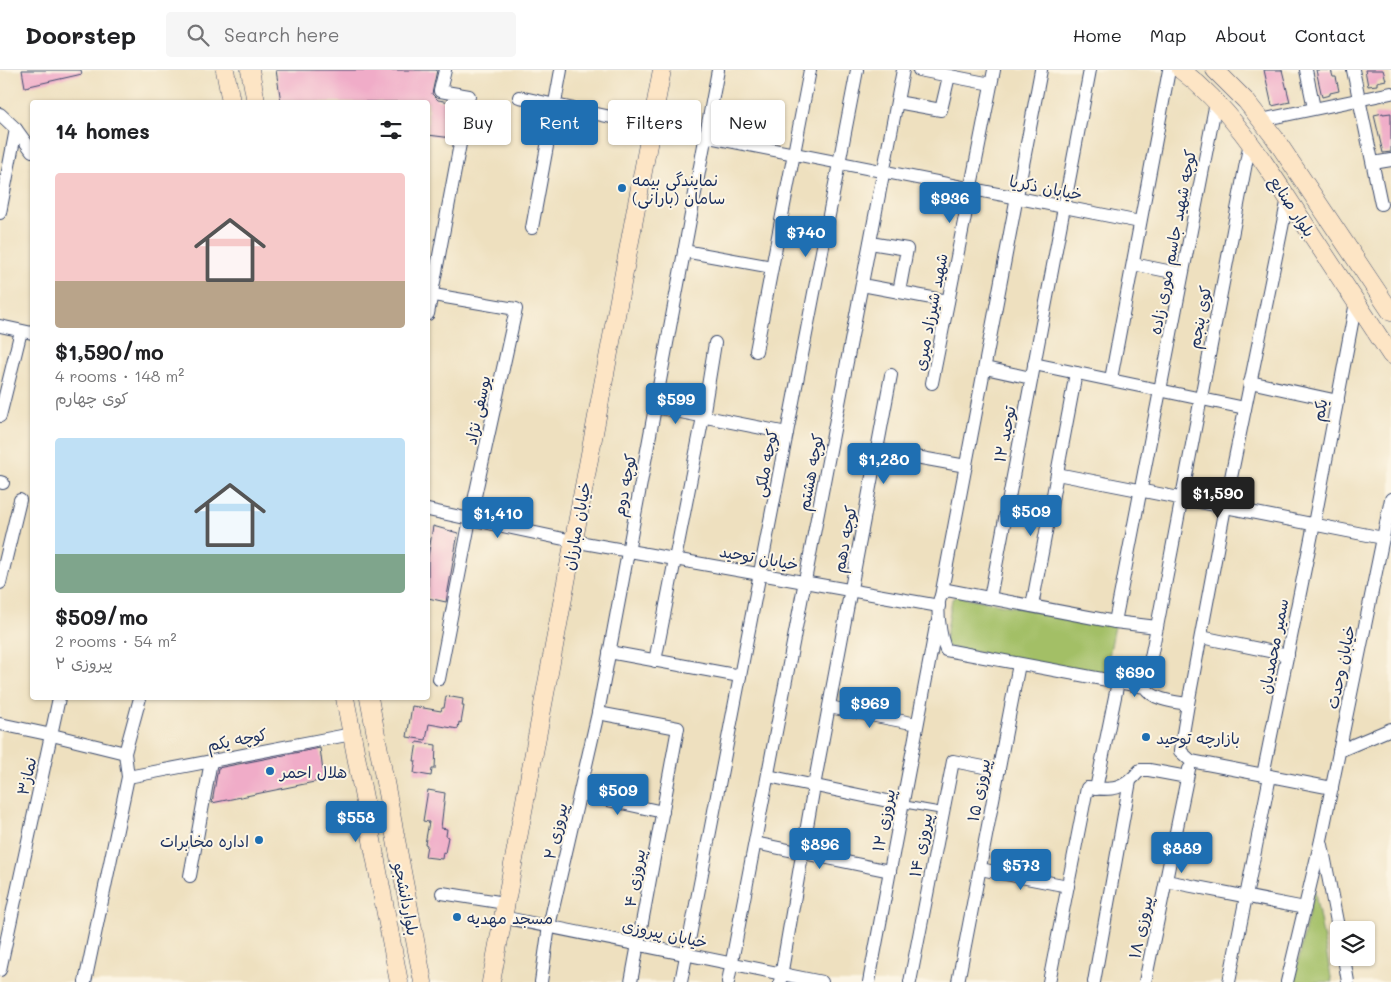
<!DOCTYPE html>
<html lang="en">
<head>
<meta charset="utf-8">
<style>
	body { margin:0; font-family:Mali,"Playpen Sans Arabic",sans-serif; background:#f6f6f6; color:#202124; height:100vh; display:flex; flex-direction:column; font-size:19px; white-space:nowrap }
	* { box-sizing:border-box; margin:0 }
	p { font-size:16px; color:#757577 }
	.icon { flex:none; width:28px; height:28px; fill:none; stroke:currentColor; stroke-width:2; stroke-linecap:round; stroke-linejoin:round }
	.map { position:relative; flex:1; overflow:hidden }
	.sheet { position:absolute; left:30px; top:30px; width:400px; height:600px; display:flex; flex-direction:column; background:#fff; border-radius:5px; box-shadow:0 1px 4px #0004 }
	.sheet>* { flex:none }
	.guide { position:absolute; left:445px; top:30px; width:475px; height:45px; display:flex; gap:10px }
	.buttons { position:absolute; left:1330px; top:851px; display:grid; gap:10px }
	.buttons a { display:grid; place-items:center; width:45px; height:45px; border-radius:5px; background:#fff; box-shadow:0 1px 4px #0004; font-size:25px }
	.price { position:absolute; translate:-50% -42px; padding:0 11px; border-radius:5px; background:#1f6fb2; color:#fff; font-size:16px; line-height:32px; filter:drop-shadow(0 1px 2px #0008) }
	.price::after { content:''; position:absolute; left:50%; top:30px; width:15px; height:11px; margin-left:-8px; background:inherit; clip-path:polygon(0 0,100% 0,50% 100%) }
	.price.active { background:#222; color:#fff }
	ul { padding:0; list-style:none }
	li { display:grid; align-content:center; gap:10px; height:265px; padding:0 25px }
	li span { display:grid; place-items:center; height:155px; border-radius:5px; color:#555 }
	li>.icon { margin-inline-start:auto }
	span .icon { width:90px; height:90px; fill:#fffc; stroke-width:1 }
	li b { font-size:21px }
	h2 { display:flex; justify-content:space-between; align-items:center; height:60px; padding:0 25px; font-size:21px }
	.pill { padding:0 18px; border-radius:5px; background:#fff; box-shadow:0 1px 4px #0004; font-size:18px; line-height:45px }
	.pill.active { background:#1f6fb2; color:#fff }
	header { display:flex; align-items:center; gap:30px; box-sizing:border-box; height:70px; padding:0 25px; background:#fff; border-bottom:1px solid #e0e0e0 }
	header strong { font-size:24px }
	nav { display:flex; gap:28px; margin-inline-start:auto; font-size:18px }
	.search { width:350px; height:45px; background:#f6f6f6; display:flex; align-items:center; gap:12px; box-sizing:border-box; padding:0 18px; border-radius:5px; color:#757577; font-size:19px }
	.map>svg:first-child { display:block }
	.green { fill:#a3bf66; stroke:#5f7762 }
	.building { fill:#f0acc8 }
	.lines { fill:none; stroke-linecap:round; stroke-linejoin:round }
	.lane-casing { stroke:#3b4a6d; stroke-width:8 }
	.street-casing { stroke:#3b4a6d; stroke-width:14 }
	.secondary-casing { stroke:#3b4a6d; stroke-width:19 }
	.lane { stroke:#fff; stroke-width:6 }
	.street { stroke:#fff; stroke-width:12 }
	.secondary { stroke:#fde5c5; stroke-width:18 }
	.poi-dot { fill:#1f6fb2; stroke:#fcf5e5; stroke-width:2 }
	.labels { text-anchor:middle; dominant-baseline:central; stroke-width:4; stroke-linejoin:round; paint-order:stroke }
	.poi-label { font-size:16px; fill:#1b2f5e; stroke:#fcf5e5; text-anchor:start }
	.street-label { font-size:16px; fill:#1b2f5e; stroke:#fcf5e5 }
</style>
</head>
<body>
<header>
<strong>Doorstep</strong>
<div class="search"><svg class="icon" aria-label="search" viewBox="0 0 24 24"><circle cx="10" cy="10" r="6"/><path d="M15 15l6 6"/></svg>Search here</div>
<nav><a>Home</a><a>Map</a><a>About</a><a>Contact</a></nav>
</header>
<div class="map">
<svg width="1391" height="912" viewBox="0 0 1391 912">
	<rect width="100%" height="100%" fill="#fcf5e5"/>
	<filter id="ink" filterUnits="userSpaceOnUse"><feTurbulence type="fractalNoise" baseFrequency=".02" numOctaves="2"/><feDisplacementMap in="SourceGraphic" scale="10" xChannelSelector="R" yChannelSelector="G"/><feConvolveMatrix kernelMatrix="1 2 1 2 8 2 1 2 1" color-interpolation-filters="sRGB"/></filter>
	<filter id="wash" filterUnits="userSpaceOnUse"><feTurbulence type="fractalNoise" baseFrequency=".0096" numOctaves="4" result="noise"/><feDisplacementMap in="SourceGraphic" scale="20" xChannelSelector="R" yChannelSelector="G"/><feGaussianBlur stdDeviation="1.12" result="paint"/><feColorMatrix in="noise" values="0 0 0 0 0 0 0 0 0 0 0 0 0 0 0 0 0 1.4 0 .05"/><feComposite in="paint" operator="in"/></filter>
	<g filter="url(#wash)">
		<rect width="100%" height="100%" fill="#eee0bf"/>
		<g class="green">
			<polygon points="957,526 1115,556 1105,606 948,577 945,572 952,529"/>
			<polygon points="1314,818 1332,912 1294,912"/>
		</g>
		<g id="blocks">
			<g class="building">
				<polygon points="22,0 81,0 82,4 25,17"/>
				<polygon points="276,0 437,0 432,24 438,30 457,33 459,36 452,68 428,65 428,32 281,32"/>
				<polygon points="1264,0 1282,0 1290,32 1272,36"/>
				<polygon points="1316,0 1331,0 1333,7 1336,7 1339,21 1330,23 1330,25 1322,27"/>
				<polygon points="1365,0 1383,0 1386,10 1377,12 1377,15 1368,16"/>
				<polygon points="1383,43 1383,44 1391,43 1391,82 1383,83 1374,45"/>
				<polygon points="433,456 458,463 446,532 428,528 428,487"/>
				<polygon points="446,626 463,629 462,636 464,636 461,653 459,652 458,659 429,654 426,670 407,667 412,636 441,641 442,638 444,638"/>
				<polygon points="417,672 436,675 435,699 432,699 431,706 414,703 416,691 414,691"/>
				<polygon points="320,678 324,710 212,733 218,698"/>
				<polygon points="428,720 445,723 441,758 447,759 446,766 448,767 445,783 443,782 442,789 425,787 427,775 425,774 429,752 423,751"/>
			</g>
		</g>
	</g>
	<g filter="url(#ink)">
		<use href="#blocks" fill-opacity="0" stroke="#3b4a6d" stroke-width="1"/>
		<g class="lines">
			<defs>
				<polyline id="lane" points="902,734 943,741"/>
				<g id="street">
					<polyline points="919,0 991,14"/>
					<polyline points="1306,0 1314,38"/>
					<polyline points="1353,0 1381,134"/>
					<polyline points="519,27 652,56 1140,152"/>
					<polyline points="897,32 941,40 949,6"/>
					<polyline points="0,44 16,59 32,81"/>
					<polyline points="1261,50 1391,23"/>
					<polyline points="1373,93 1391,90"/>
					<polyline points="0,143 16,59"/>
					<polyline points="532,158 561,0"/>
					<polyline points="870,173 907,179 899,222"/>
					<polyline points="684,181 772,197"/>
					<polyline points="1133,194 1182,204"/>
					<polyline points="862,215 948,231"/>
					<polyline points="428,224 516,239 470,449 439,609"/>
					<polyline points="428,244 469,26 440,21 445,0"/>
					<polyline points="0,256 32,263"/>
					<polyline points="756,281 810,0"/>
					<polyline points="1034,294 1245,338"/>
					<polyline points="985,298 1031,308"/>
					<polyline points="1111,309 1169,0"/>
					<polyline points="1250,312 1338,331"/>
					<polyline points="932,313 994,0"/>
					<polyline points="655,337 787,363"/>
					<polyline points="0,346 21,261"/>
					<polyline points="877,380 966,396"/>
					<polyline points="1057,404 1383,468"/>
					<polyline points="0,412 3,413"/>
					<polyline points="428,440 573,471 939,536"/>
					<polyline points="0,513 20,430"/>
					<polyline points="941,526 1041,0"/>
					<polyline points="990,528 1090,0"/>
					<polyline points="1032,536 1076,303"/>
					<polyline points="1115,552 1216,32"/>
					<polyline points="1157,557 1250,72"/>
					<polyline points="1201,567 1288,585"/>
					<polyline points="609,582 740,606"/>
					<polyline points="655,591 703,347 715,273"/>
					<path d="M1145,617L946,580C941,570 935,537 941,526C943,524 945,522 947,520L1115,552L1157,557L1145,617C1152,630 1175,632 1188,634L1180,681L1191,691L1332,718"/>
					<polyline points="1188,634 1225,437 1288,128"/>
					<polyline points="829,637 917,654"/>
					<polyline points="598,643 678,658 631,912"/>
					<polyline points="0,654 52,665 125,683"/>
					<polyline points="1339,681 1391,659"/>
					<polyline points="1263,705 1314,454 1356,232"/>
					<polyline points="768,706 902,734"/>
					<polyline points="128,707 352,664"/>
					<polyline points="1096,719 1118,612"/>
					<polyline points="580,724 663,742"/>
					<polyline points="755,773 890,801"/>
					<polyline points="1322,775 1339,862"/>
					<polyline points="980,799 1068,816"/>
					<polyline points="190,806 211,691"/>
					<polyline points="1166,811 1305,838"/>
					<polyline points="442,823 505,833"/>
					<polyline points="502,847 822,912"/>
					<polyline points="1344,888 1348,912"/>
					<polyline points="0,900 59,628"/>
					<polyline points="85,912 128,707 125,683 140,628"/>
					<polyline points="541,912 549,856 598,643 718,0"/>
					<polyline points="681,912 857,0"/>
					<polyline points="728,912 903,0"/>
					<polyline points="780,912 814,716 891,305"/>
					<polyline points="869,912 936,556"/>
					<polyline points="910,912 953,691 999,700"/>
					<polyline points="958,912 1019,594"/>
					<path d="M1049,912L1087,718C1112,720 1123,721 1140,700H1149L1187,707"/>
					<polyline points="1094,912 1130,711"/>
					<polyline points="1145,912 1189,699"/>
					<polyline points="1229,912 1270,706"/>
					<polyline points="1287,912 1321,770 1391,429"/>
				</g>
				<g id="secondary">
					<polyline points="225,0 231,32"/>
					<polyline points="250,0 256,32"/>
					<path d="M1181,0C1231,38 1264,92 1298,144C1329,191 1360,238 1391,285"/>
					<polyline points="1215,0 1246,31 1274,67 1391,242"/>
					<polyline points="345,628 399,912"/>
					<polyline points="369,628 423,912"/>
					<polyline points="491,912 662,0"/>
				</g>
			</defs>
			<use href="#lane" class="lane-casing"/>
			<use href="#street" class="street-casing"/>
			<use href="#secondary" class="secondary-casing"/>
			<use href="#lane" class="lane"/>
			<use href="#street" class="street"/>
			<use href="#secondary" class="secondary"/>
		</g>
	</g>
	<g class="poi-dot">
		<circle cx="622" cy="118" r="5"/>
		<circle cx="1146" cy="667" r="5"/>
		<circle cx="270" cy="701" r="5"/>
		<circle cx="259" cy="770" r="5"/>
		<circle cx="457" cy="847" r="5"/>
	</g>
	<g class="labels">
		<g class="poi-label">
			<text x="632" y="109">نمایندگی بیمه<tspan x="632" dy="18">سامان (بارانی)</tspan></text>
			<text x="1156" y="667">بازارچه توحید</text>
			<text x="280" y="701">هلال احمر</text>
			<text x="249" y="770" text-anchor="end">اداره مخابرات</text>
			<text x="467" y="847">مسجد مهدیه</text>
		</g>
		<g class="street-label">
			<text transform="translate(1046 117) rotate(11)">خیابان ذکریا</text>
			<text transform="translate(1293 136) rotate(57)">بلوار صنایع</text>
			<text transform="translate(1172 172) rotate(-79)">کوچه شهید جاسم موری زاده</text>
			<text transform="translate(930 242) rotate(-79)">شهید شیرزاد میری</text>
			<text transform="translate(1199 247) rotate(-79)">کوی پنجم</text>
			<text transform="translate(477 340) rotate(-78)">یوسفی نژاد</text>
			<text transform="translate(1319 340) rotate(-79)">یکم</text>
			<text transform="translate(1004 364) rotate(-79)">توحید ۱۲</text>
			<text transform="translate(765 393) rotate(-79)">کوچه ملکی</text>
			<text transform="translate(810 402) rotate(-79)">کوچه هشتم</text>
			<text transform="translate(624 415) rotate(-79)">کوچه دوم</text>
			<text transform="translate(576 456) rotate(-79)">خیابان مبارزان</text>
			<text transform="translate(844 469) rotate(-79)">کوچه دهم</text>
			<text transform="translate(759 487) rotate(10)">خیابان توحید</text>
			<text transform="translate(1273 576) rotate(-79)">سمیر محمدیان</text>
			<text transform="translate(1340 597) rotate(-78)">خیابان وحدت</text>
			<text transform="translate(237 669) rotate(-11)">کوچه یکم</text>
			<text transform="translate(26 706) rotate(-77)">نماز۳</text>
			<text transform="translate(978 720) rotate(-79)">پیروزی ۱۵</text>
			<text transform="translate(883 750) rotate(-79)">پیروزی ۱۲</text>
			<text transform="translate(555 761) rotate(-77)">پیروزی ۲</text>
			<text transform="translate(920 775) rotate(-79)">پیروزی ۱۴</text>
			<text transform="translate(634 808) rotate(-80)">پیروزی ۴</text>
			<text transform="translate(407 829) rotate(79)">بلواردانشجو</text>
			<text transform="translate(1140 857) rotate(-78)">پیروزی ۱۸</text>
			<text transform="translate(665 863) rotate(12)">خیابان پیروزی</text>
		</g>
	</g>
</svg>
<div class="buttons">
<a><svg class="icon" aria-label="layers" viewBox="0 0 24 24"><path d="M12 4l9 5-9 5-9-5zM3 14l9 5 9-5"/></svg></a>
</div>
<b class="price" style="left:950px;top:154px">$936</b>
<b class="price" style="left:806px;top:188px">$740</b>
<b class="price" style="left:676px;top:355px">$599</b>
<b class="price" style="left:884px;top:415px">$1,280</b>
<b class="price active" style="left:1218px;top:449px">$1,590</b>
<b class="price" style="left:1031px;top:467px">$509</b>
<b class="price" style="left:498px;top:469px">$1,410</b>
<b class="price" style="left:1135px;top:628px">$690</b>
<b class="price" style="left:870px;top:659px">$969</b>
<b class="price" style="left:618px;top:746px">$509</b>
<b class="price" style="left:356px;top:773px">$558</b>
<b class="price" style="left:820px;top:800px">$896</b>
<b class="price" style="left:1182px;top:804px">$889</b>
<b class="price" style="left:1021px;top:821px">$573</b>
<div class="guide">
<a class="pill">Buy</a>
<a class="pill active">Rent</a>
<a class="pill">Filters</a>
<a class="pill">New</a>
</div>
<section class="sheet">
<h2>14 homes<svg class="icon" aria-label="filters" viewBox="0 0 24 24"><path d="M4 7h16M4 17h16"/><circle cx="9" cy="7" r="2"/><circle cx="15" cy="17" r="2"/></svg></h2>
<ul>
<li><span style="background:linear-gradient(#f6c9c9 70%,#b9a48a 0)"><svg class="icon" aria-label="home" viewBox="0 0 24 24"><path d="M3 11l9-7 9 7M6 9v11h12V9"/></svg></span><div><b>$1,590/mo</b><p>4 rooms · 148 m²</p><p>کوی چهارم</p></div></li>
<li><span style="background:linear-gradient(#bfe0f5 75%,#7fa58c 0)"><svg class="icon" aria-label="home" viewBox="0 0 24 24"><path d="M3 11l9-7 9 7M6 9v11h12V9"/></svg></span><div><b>$509/mo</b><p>2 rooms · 54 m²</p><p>پیروزی ۲</p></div></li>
</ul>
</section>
</div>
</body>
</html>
